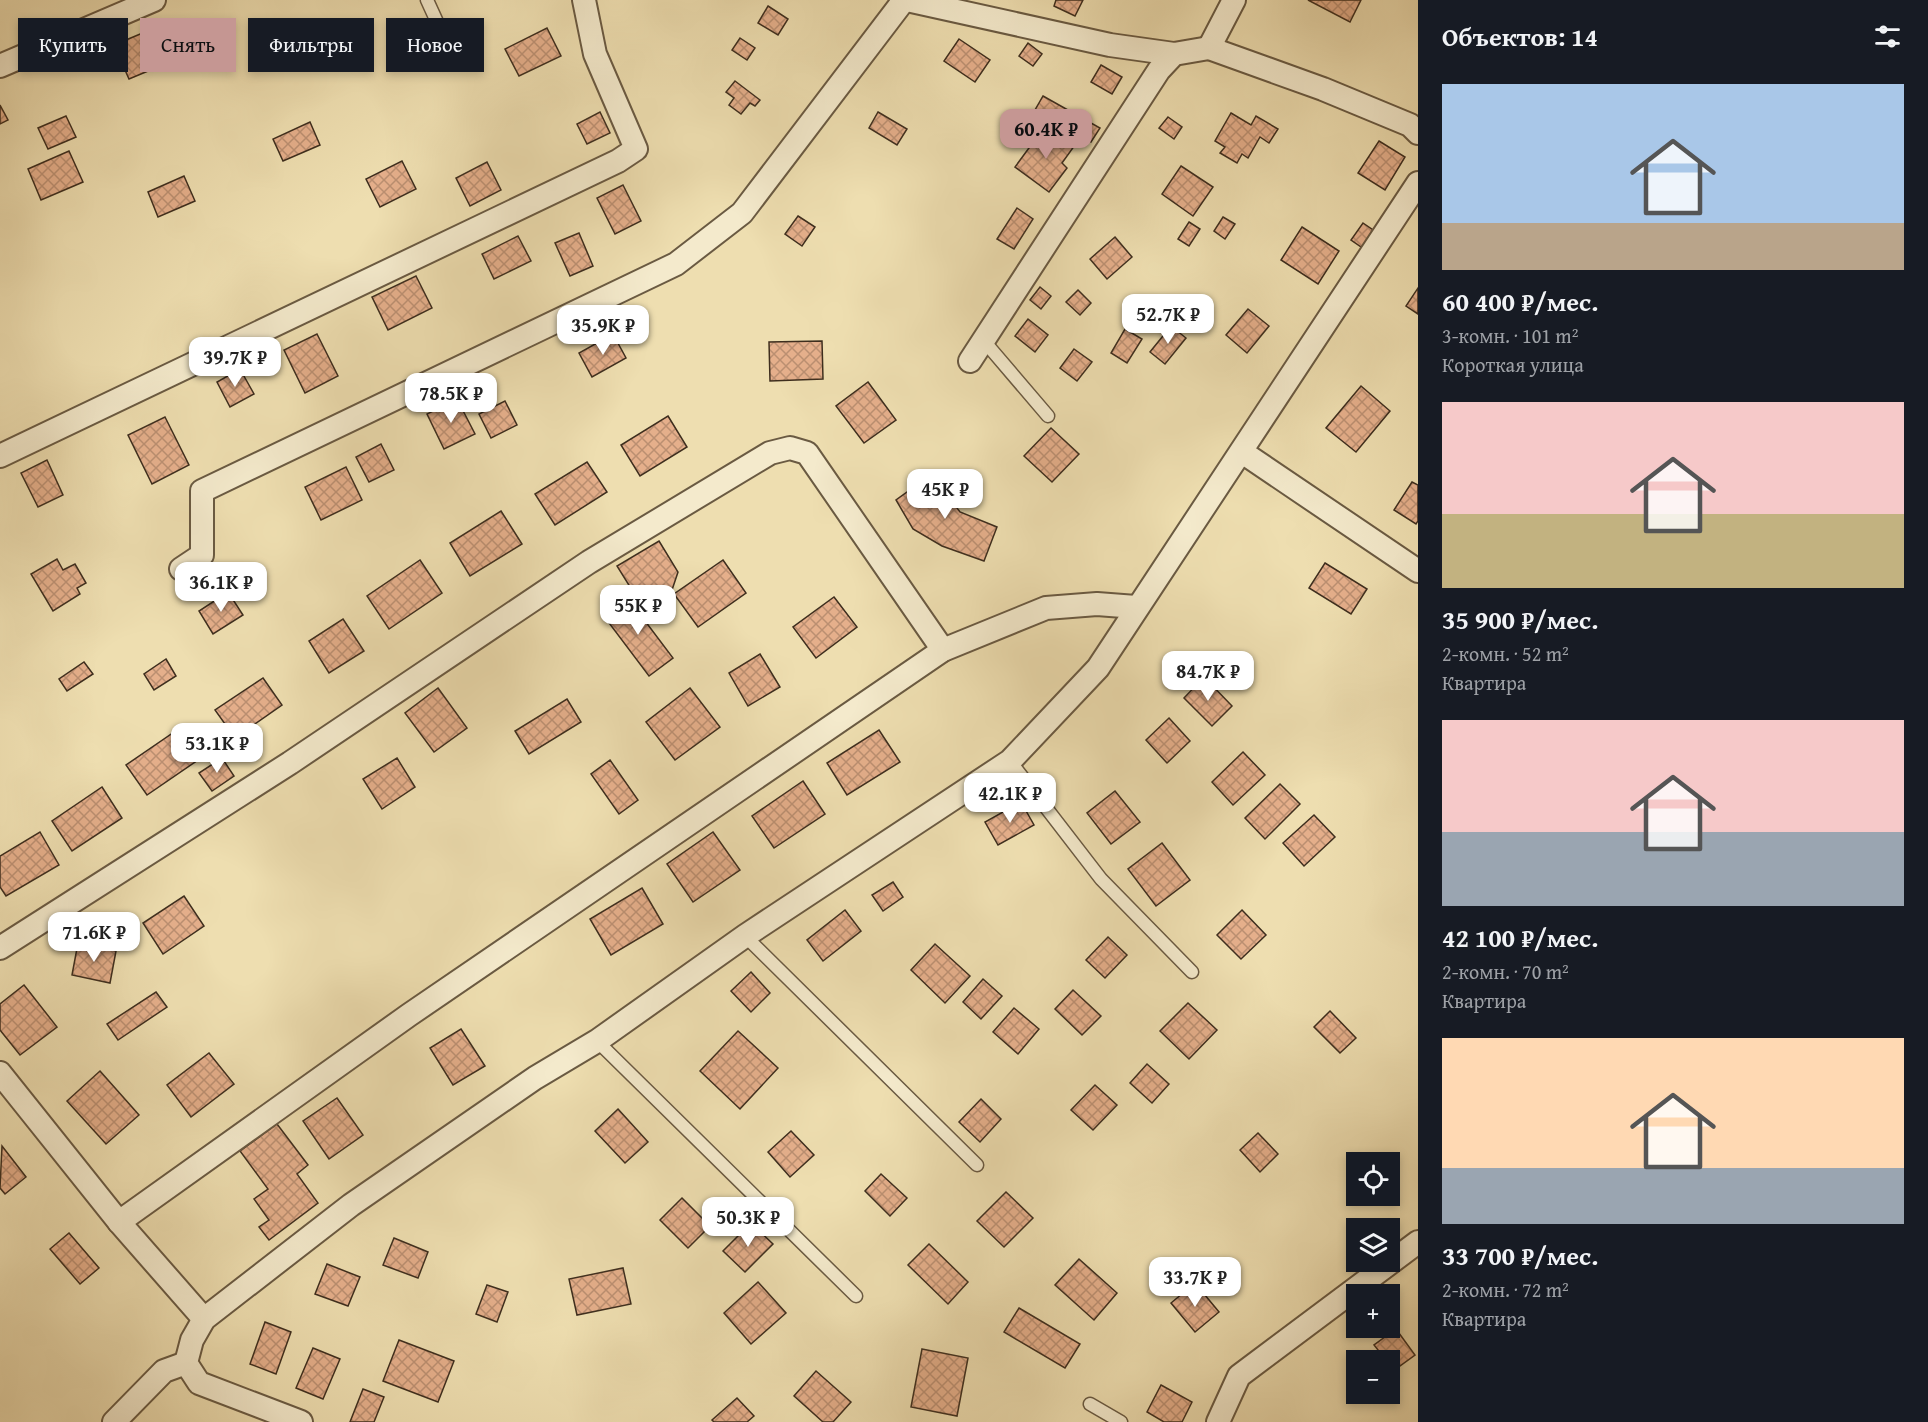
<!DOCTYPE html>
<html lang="ru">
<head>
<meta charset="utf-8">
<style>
	body { margin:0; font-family:"Gentium Book Plus",serif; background:#20242c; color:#f1f3f6; height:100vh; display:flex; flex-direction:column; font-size:22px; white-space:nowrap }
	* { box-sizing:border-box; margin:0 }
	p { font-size:20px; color:#9ea1a6 }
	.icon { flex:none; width:33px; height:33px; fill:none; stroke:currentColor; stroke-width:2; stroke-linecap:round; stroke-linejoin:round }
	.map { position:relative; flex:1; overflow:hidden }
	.side { display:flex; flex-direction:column; background:#171b24; width:510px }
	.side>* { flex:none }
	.banner { position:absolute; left:18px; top:18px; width:570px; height:54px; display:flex; gap:12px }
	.controls { position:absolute; left:1346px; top:1152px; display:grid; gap:12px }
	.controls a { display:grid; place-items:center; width:54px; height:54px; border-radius:0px; background:#171b24; box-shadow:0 3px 9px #0003; font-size:30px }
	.price { position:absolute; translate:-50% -51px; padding:0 14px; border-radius:12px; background:#fff; color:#222; font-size:20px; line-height:39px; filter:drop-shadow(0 2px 3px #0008) }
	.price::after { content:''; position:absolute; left:50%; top:36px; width:18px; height:14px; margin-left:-9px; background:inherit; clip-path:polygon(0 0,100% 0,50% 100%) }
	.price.selected { background:#c59692; color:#111 }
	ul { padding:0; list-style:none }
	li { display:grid; align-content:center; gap:12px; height:318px; padding:0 24px }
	li span { display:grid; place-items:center; height:186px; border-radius:0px; color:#555 }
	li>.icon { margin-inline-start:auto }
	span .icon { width:108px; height:108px; fill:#fffc; stroke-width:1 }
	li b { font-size:26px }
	h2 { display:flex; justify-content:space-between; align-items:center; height:72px; padding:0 24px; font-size:26px }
	.pill { padding:0 21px; border-radius:0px; background:#171b24; box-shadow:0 3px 9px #0003; font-size:21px; line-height:54px }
	.pill.selected { background:#c59692; color:#111 }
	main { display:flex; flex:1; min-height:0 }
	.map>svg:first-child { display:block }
	.building { fill:url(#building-cross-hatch); stroke:#3e2e1e; stroke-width:1.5 }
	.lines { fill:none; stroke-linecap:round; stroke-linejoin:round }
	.service-casing { stroke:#6a5a42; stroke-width:15 }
	.minor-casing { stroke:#6a5a42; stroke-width:26 }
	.service { stroke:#f4eacc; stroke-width:12 }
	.minor { stroke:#f4eacc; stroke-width:22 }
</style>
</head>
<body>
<main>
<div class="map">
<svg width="1418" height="1422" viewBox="0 0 1418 1422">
	<defs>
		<pattern id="building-cross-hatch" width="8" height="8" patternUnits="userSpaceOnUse" patternTransform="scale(1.5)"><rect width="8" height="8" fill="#e5af8b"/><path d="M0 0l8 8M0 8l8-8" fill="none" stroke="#bb8f71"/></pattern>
	</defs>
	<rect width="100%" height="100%" fill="#eedeb0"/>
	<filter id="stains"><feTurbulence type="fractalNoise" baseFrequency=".00333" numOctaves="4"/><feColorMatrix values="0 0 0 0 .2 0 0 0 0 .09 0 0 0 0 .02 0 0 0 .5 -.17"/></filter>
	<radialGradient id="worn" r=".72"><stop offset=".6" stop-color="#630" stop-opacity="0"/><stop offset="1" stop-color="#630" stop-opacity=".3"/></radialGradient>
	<g class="building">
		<polygon points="1056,0 1083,0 1075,16 1054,6"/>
		<polygon points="1308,0 1361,0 1350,22"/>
		<polygon points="768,6 788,19 778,35 758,23"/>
		<polygon points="547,28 561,56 519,76 505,49"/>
		<polygon points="145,32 160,66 129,79 114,45"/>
		<polygon points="740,38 755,48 747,60 732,50"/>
		<polygon points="959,39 990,60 975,82 944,61"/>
		<polygon points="1028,43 1042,54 1033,66 1019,56"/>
		<polygon points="1101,65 1122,77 1112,94 1091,82"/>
		<polygon points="735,81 760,100 755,106 750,103 741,114 729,105 734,98 726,92"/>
		<polygon points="1043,96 1100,128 1091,142 1035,110"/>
		<polygon points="0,105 8,120 0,124"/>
		<polygon points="600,112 610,133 587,144 577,124"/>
		<polygon points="878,112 907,129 897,145 869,128"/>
		<polygon points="1231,113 1251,125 1256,116 1278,129 1269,143 1260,137 1248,158 1242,154 1237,163 1220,153 1225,147 1215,141"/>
		<polygon points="66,116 76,137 48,149 38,128"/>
		<polygon points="1168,117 1182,127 1174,139 1159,128"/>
		<polygon points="310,122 320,145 283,161 273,139"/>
		<polygon points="1054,130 1075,145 1062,163 1067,168 1049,192 1015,167 1037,137 1045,143"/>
		<polygon points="1379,141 1405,157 1385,190 1358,173"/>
		<polygon points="69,151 83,182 41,200 28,169"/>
		<polygon points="402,161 416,189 380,207 366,179"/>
		<polygon points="487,162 501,190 470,206 456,178"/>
		<polygon points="1181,166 1213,187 1193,216 1162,194"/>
		<polygon points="184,176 195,201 158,217 148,192"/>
		<polygon points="623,185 641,221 615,234 597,198"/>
		<polygon points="1017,208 1033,219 1014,249 997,239"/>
		<polygon points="798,216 815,227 802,246 785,234"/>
		<polygon points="1223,217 1235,224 1225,239 1214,231"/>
		<polygon points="1189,222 1200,229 1189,246 1178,239"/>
		<polygon points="1363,223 1376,232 1364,249 1351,240"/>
		<polygon points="1302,227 1339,251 1318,284 1281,260"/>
		<polygon points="579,233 593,266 570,276 555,243"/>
		<polygon points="518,236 531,261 494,279 482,254"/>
		<polygon points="1115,237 1132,257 1107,279 1090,259"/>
		<polygon points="416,276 432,308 388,330 372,297"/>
		<polygon points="1040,287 1051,296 1041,309 1030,300"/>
		<polygon points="1418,288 1418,314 1406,306"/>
		<polygon points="1078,290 1091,303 1080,315 1066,302"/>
		<polygon points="1248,309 1269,326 1247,353 1226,335"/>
		<polygon points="1028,319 1048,335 1035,352 1015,336"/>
		<polygon points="1171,326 1186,338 1165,364 1150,352"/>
		<polygon points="1125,329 1142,339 1127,363 1111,353"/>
		<polygon points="317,334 338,376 305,393 284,350"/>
		<polygon points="613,334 626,358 592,377 579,353"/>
		<polygon points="822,341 823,379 770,381 769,342"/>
		<polygon points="1074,349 1092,362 1077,381 1060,368"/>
		<polygon points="240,369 254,394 230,407 217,382"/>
		<polygon points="868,382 896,420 864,443 836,406"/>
		<polygon points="1361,386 1390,411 1356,452 1326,428"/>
		<polygon points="457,399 475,434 444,449 427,414"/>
		<polygon points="505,401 517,425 491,438 479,414"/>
		<polygon points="668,416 687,447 640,476 621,445"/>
		<polygon points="165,417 189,465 152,484 128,435"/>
		<polygon points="1051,428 1079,454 1052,482 1024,456"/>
		<polygon points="381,444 394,470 369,482 356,457"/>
		<polygon points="47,460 63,495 38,507 21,473"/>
		<polygon points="587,462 607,492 555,525 535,494"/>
		<polygon points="346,467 362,500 321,520 305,487"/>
		<polygon points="932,474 960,512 997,527 984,561 942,546 913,529 896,500"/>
		<polygon points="1412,482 1418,485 1418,521 1416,524 1394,510"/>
		<polygon points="501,511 522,544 470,576 450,543"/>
		<polygon points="659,541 678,572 670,596 645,611 617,566"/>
		<polygon points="57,559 63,570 75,564 86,583 77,588 80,594 53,611 31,574"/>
		<polygon points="420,560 442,593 389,629 367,596"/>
		<polygon points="723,560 746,593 698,627 674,594"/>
		<polygon points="1325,563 1367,589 1351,614 1309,588"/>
		<polygon points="228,592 243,615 213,634 199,611"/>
		<polygon points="627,597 673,658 649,676 603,615"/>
		<polygon points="834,597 857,627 816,658 793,627"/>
		<polygon points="343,619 364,651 329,673 309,641"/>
		<polygon points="760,654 780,687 748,706 729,673"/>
		<polygon points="166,659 176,676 154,690 144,674"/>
		<polygon points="84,662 93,674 67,691 59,679"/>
		<polygon points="1204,677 1232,706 1212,726 1184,698"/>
		<polygon points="263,678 282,705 235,738 215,710"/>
		<polygon points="438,688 467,728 434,752 405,713"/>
		<polygon points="690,688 720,727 675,760 646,722"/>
		<polygon points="567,699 581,722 529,754 515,731"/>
		<polygon points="1169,718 1190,741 1167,763 1146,740"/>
		<polygon points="180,728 201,758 147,795 126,765"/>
		<polygon points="879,730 900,762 847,795 827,763"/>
		<polygon points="1243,752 1265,775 1233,805 1212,782"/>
		<polygon points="222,758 234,776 212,791 199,773"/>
		<polygon points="397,758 415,787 382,809 363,779"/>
		<polygon points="610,760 638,800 619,814 591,774"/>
		<polygon points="803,781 825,814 774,848 752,816"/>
		<polygon points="1280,784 1300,804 1265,839 1245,818"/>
		<polygon points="102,787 122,818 72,851 52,821"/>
		<polygon points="1115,791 1140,822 1111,844 1087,813"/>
		<polygon points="1021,802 1034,825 998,845 985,822"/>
		<polygon points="1314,815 1335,837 1304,866 1283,843"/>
		<polygon points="40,832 59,865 6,896 0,887 0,856"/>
		<polygon points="713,832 740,870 693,902 667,864"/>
		<polygon points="1162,843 1190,880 1156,906 1128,869"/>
		<polygon points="893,882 903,897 883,911 872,895"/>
		<polygon points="642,888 663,924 611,955 590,919"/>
		<polygon points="184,896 204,926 163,954 143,923"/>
		<polygon points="845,910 861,931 823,961 807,940"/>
		<polygon points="1242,910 1266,935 1241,959 1217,935"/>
		<polygon points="1108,937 1127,955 1105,978 1086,960"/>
		<polygon points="78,943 116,951 110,983 72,975"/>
		<polygon points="935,944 970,976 945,1003 911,970"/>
		<polygon points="751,972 770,993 751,1012 731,991"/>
		<polygon points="983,979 1002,996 981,1019 963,1002"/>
		<polygon points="24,985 57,1027 20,1055 0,1030 0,1004"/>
		<polygon points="1073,990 1101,1016 1082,1035 1055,1009"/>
		<polygon points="156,992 167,1007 118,1040 107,1024"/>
		<polygon points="1188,1003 1217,1030 1189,1059 1160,1031"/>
		<polygon points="1014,1008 1039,1029 1018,1054 993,1032"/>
		<polygon points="1330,1011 1356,1038 1340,1053 1314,1027"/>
		<polygon points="461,1029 485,1066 453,1085 430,1048"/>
		<polygon points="738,1031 778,1068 740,1109 700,1071"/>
		<polygon points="209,1053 234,1084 191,1117 167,1085"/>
		<polygon points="1147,1064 1169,1084 1152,1103 1130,1083"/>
		<polygon points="100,1071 139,1115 106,1144 67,1101"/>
		<polygon points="1095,1085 1117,1105 1093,1130 1071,1110"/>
		<polygon points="337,1098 363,1135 329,1159 303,1121"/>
		<polygon points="981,1099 1001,1119 980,1142 959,1122"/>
		<polygon points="618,1109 648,1142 625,1163 595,1131"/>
		<polygon points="277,1124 308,1165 297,1174 318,1203 269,1240 259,1227 269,1220 254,1199 268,1189 240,1151"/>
		<polygon points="791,1131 814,1155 790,1177 768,1152"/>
		<polygon points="1258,1133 1278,1154 1260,1172 1240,1150"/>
		<polygon points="2,1146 26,1177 5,1194 0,1188"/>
		<polygon points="881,1174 907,1198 890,1216 865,1191"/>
		<polygon points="1006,1192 1033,1218 1004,1247 977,1221"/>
		<polygon points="682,1198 710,1226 688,1248 660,1220"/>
		<polygon points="751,1223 773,1244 745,1272 723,1251"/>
		<polygon points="69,1233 99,1268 80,1284 50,1249"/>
		<polygon points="394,1238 428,1252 418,1278 383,1265"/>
		<polygon points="929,1244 968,1282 948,1304 908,1265"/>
		<polygon points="1079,1259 1117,1293 1094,1320 1055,1285"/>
		<polygon points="327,1264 360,1277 348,1306 315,1294"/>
		<polygon points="623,1268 631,1304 577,1315 569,1279"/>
		<polygon points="758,1282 786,1313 751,1344 724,1313"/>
		<polygon points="1195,1283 1219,1312 1195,1332 1171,1303"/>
		<polygon points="487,1285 508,1292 497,1322 476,1314"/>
		<polygon points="1019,1308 1080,1344 1065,1368 1004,1332"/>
		<polygon points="265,1322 291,1332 276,1374 250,1364"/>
		<polygon points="1396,1329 1415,1355 1393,1371 1389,1360 1386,1360 1374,1345"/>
		<polygon points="399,1340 454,1361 438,1402 383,1381"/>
		<polygon points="313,1348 340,1359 323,1399 296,1388"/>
		<polygon points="922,1349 968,1358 957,1416 911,1407"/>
		<polygon points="816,1371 851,1402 833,1422 823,1422 794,1396"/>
		<polygon points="1161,1385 1192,1402 1182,1422 1164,1422 1147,1412"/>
		<polygon points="363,1389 384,1397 374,1422 350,1422"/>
		<polygon points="737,1398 754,1416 747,1422 714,1422 712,1420"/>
	</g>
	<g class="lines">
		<defs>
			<g id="service">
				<polyline points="427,0 448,46"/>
				<polyline points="984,341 1048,416"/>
				<polyline points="1010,761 1101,879 1192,972"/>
				<polyline points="745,936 977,1165"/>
				<polyline points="597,1041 856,1296"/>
				<polyline points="1090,1404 1121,1422"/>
			</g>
			<g id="minor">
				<polyline points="907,0 1110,45 1174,54"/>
				<polyline points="1209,48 1323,89 1410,125 1418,133"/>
				<polyline points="1209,48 1234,0"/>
				<polyline points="0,66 154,0"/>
				<polyline points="970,361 1159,70 1174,54 1209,48"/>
				<polyline points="1242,452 1418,571"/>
				<polyline points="0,456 618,161 636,149 595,54 584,0"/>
				<polyline points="181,569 202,555 202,491 676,264 742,213 904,0"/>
				<polyline points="0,948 290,763 589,562 770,453 790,448 807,453 943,650"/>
				<polyline points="0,1073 119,1222 204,1319"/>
				<polyline points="119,1222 409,1015 943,650 1046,608 1097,604 1136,607"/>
				<polyline points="114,1422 164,1371 186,1363"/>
				<polyline points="301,1422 199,1383 186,1363 192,1340 204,1319 351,1205 535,1078 597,1041 745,936 1010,761 1098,668 1418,183"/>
				<polyline points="1218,1422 1239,1376 1418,1242"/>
			</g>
		</defs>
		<use href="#service" class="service-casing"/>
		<use href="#minor" class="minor-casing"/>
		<use href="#service" class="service"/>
		<use href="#minor" class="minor"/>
	</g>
	<rect width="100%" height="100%" filter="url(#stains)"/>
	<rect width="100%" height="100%" fill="url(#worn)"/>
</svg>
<div class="controls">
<a><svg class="icon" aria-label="locate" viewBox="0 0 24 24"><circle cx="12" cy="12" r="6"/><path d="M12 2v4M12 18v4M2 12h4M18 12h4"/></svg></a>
<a><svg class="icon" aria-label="layers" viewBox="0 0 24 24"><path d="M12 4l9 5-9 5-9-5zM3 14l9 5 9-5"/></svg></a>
<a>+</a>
<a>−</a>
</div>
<b class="price selected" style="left:1046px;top:160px">60.4K ₽</b>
<b class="price" style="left:1168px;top:345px">52.7K ₽</b>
<b class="price" style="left:603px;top:356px">35.9K ₽</b>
<b class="price" style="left:235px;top:388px">39.7K ₽</b>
<b class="price" style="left:451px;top:424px">78.5K ₽</b>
<b class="price" style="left:945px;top:520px">45K ₽</b>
<b class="price" style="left:221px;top:613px">36.1K ₽</b>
<b class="price" style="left:638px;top:636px">55K ₽</b>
<b class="price" style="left:1208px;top:702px">84.7K ₽</b>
<b class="price" style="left:217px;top:774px">53.1K ₽</b>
<b class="price" style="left:1010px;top:824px">42.1K ₽</b>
<b class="price" style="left:94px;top:963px">71.6K ₽</b>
<b class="price" style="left:748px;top:1248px">50.3K ₽</b>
<b class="price" style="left:1195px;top:1308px">33.7K ₽</b>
<div class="banner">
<a class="pill">Купить</a>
<a class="pill selected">Снять</a>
<a class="pill">Фильтры</a>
<a class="pill">Новое</a>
</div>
</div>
<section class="side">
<h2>Объектов: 14<svg class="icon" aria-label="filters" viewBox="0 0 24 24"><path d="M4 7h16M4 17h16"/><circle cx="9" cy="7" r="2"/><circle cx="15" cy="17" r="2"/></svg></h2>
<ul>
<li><span style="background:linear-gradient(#a9c7e8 75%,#b9a48a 0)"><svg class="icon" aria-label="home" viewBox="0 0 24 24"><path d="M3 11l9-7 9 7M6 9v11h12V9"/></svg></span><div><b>60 400 ₽/мес.</b><p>3-комн. · 101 m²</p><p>Короткая улица</p></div></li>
<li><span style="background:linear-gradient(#f6c9c9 60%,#c2b280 0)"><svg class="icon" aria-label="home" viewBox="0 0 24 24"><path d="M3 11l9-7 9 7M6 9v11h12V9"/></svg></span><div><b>35 900 ₽/мес.</b><p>2-комн. · 52 m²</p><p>Квартира</p></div></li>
<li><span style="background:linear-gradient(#f6c9c9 60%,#9aa5b1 0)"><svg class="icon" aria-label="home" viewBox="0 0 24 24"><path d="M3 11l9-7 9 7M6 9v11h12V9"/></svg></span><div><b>42 100 ₽/мес.</b><p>2-комн. · 70 m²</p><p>Квартира</p></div></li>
<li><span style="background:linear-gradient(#ffd9b3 70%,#9aa5b1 0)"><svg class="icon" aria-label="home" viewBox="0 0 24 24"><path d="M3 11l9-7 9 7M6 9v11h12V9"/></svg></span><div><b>33 700 ₽/мес.</b><p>2-комн. · 72 m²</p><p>Квартира</p></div></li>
</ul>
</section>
</main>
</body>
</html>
